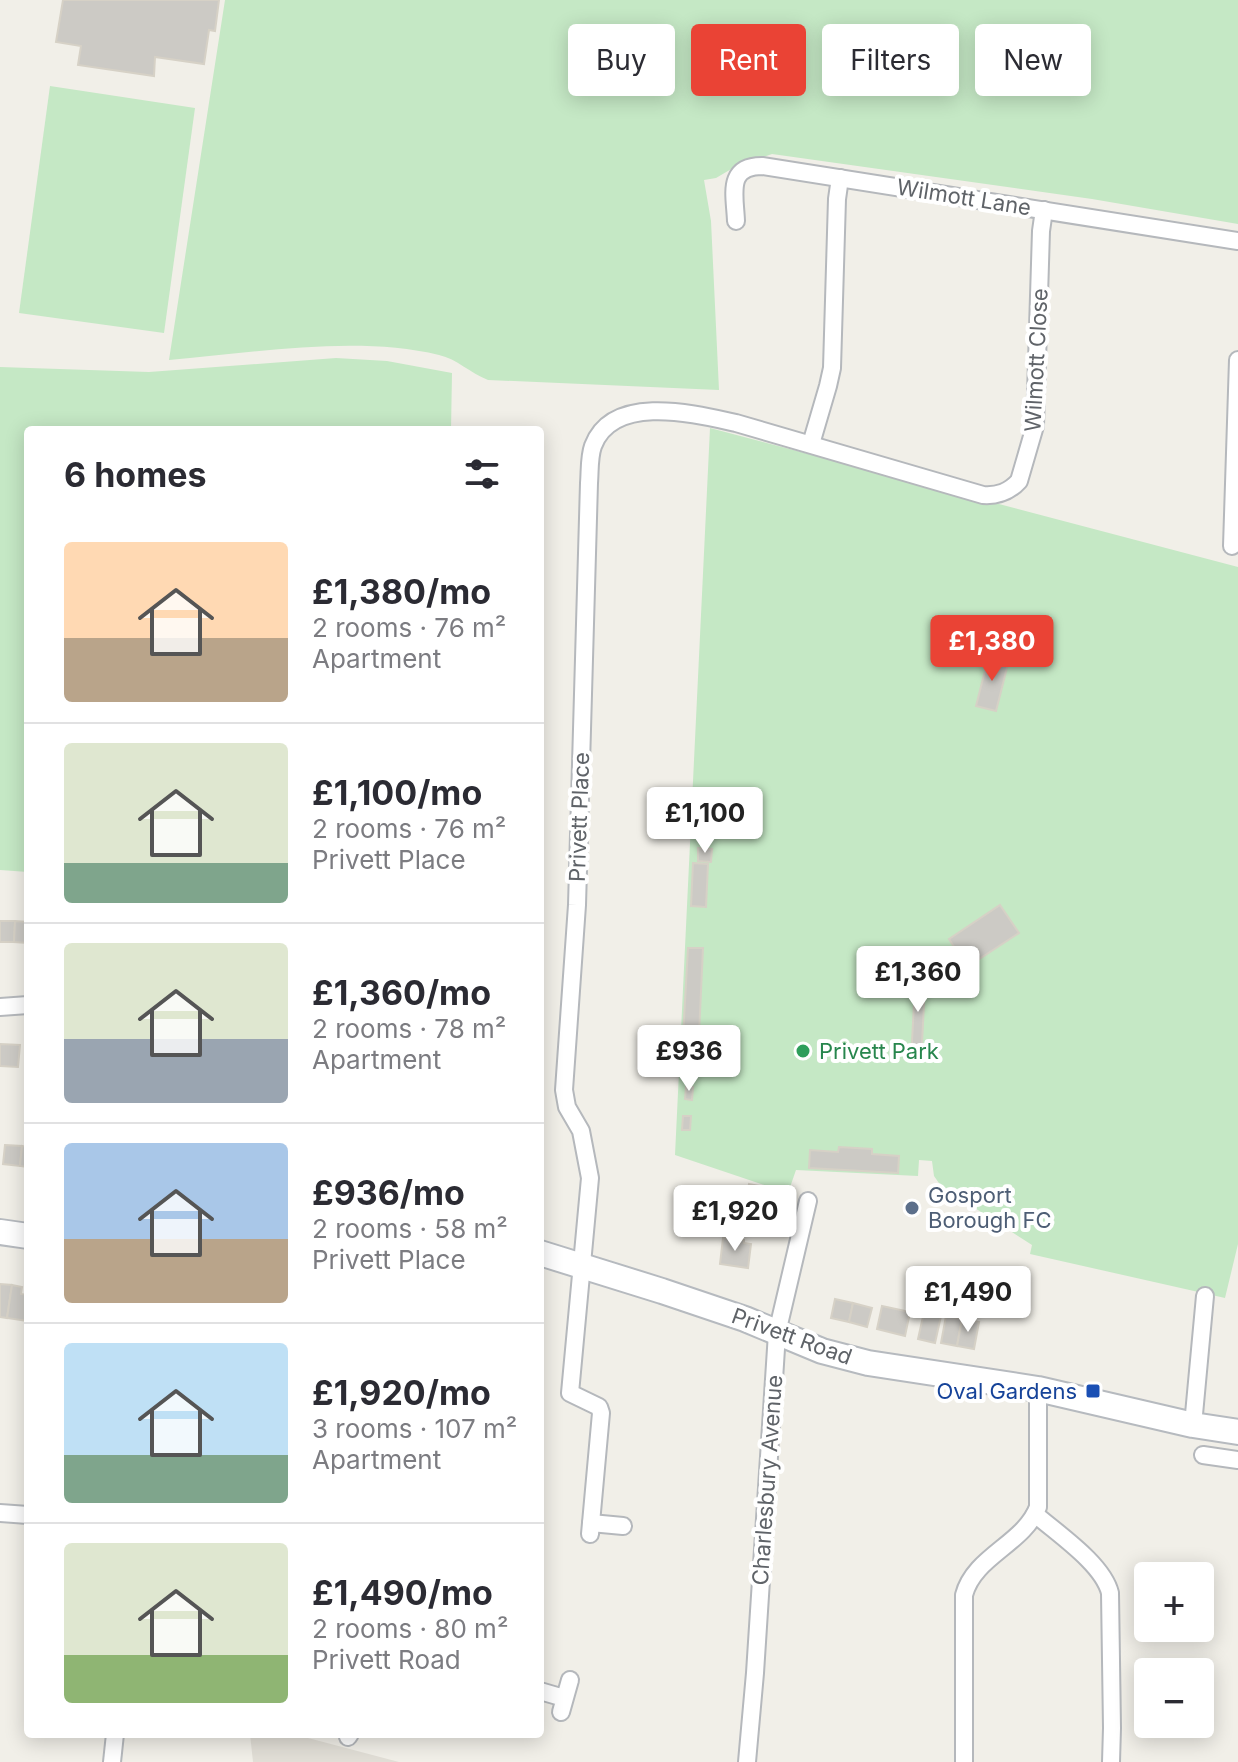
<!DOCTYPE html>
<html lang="en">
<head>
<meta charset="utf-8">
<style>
	body { margin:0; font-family:Inter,sans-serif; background:#f7f7f7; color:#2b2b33; height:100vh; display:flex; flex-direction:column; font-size:30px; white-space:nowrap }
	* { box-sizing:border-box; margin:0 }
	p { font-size:26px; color:#7c7c81 }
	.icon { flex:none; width:44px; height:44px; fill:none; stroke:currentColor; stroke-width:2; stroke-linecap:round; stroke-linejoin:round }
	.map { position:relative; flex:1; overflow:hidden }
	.side { position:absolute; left:24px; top:426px; width:520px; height:1312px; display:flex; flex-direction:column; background:#fff; border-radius:8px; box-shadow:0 4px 20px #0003 }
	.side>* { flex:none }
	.top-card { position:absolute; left:568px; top:24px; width:550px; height:72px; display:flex; gap:16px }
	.fabs { position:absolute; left:1134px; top:1562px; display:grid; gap:16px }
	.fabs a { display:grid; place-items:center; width:80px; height:80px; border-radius:8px; background:#fff; box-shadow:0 4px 20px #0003; font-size:40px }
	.price { position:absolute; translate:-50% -68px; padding:0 18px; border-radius:8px; background:#fff; color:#222; font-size:26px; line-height:52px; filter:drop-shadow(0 2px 4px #0008) }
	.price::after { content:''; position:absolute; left:50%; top:48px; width:24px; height:18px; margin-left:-12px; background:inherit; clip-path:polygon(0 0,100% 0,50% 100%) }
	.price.active { background:#ea4335; color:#fff }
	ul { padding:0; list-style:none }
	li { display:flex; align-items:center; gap:24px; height:200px; padding:0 40px }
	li+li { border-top:2px solid #e1e1e2 }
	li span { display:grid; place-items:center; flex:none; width:224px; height:160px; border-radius:8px; color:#555 }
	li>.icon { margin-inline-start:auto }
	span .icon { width:96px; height:96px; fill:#fffc; stroke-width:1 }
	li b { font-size:34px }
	h2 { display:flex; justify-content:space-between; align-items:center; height:96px; padding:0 40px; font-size:34px }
	.pill { padding:0 28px; border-radius:8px; background:#fff; box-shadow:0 4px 20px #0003; font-size:28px; line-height:72px }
	.pill.active { background:#ea4335; color:#fff }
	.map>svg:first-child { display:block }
	.education { fill:#e1ded6 }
	.green { fill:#c5e8c5 }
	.building { fill:#cccac5; stroke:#d6d1c6; stroke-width:2 }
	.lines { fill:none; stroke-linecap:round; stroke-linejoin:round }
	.street-casing { stroke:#b5b8bc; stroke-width:20 }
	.secondary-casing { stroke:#b6babf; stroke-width:28 }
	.street { stroke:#fff; stroke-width:16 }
	.secondary { stroke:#fff; stroke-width:24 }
	.leisure-dot { fill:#2e9e5b; stroke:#fff; stroke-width:3 }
	.service-dot { fill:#5c6f8a; stroke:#fff; stroke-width:3 }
	.transit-dot { fill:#1a4fb4; stroke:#fff; stroke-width:3 }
	.labels { text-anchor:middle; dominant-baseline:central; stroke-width:8; stroke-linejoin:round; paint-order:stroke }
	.street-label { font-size:22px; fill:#5f6368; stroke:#fff }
	.leisure-label { font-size:22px; fill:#27864d; stroke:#fff; text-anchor:start }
	.service-label { font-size:22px; fill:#4e5e75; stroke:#fff; text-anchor:start }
	.transit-label { font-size:22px; fill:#164399; stroke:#fff; text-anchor:end }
</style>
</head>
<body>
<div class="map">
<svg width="1238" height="1762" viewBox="0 0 1238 1762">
	<rect width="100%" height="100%" fill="#f1efe8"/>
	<polygon class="education" points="250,1734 293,1734 399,1762 253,1762"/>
	<g class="green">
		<path d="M225,0H1238V224L1092,199L772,154L733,168L716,178L704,180L711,221L719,390L488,380C470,373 457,359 439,355C356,335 253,353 169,360Z"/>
		<polygon points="50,86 195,108 164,333 19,313"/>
		<polygon points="336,358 387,361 452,373 451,430 28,430 28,872 0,870 0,367 149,372"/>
		<polygon points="710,428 1238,567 1238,1244 1225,1298 1030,1254 1032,1245 941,1186 934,1176 932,1161 919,1160 918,1176 796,1170 788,1193 675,1155"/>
	</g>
	<g class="building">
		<polygon points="63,0 219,0 215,31 209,30 204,64 155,57 154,76 78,65 81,46 56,42"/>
		<polygon points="989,655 1009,660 996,711 976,706"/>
		<polygon points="698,848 712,849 711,862 698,861"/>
		<polygon points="693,863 708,864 706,907 691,906"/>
		<polygon points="1000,905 1019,933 967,967 949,939"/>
		<polygon points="0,921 15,921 14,942 0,942"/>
		<polygon points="15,921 28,922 28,943 14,942"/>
		<polygon points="688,948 703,948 698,1056 682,1055"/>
		<polygon points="916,965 926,966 921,1062 911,1061"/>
		<polygon points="0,1044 20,1045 18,1067 0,1066"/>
		<polygon points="686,1087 693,1087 692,1100 685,1099"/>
		<polygon points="683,1116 691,1116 690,1130 682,1130"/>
		<polygon points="5,1145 22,1146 20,1166 3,1164"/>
		<polygon points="22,1146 28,1147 28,1167 20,1166"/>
		<polygon points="839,1147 872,1149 872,1154 899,1156 898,1173 809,1168 810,1150 838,1152"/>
		<polygon points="749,1184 764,1187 763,1194 765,1195 758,1226 730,1221 734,1204 740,1205 743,1190 748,1191"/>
		<polygon points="723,1238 744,1240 744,1243 751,1244 748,1268 720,1264"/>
		<polygon points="0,1284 12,1285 7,1318 0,1317"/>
		<polygon points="12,1285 22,1287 21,1294 28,1295 28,1321 7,1318"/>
		<polygon points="835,1299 853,1303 849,1322 831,1318"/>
		<polygon points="853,1303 872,1308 867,1327 849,1322"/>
		<polygon points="882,1306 910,1312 905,1336 877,1329"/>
		<polygon points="924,1312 941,1316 935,1343 918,1339"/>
		<polygon points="946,1316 962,1319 957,1346 941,1343"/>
		<polygon points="962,1319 979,1322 974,1349 957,1346"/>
	</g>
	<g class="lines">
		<defs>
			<g id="street">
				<path d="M736,221C735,195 726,166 762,166L1238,241"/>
				<polyline points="811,444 828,386 832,368 837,199 840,178"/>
				<polyline points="1232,546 1238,360"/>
				<polyline points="0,1007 28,1005"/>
				<polyline points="1193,1425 1205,1296"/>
				<polyline points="1203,1455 1238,1460"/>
				<polyline points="0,1513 28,1515"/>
				<path d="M1035,1514C1058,1534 1103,1564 1110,1593L1112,1728L1111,1762"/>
				<polyline points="591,1523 623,1526"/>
				<path d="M590,1534L601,1413L599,1407L570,1393L590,1178L581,1131L567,1107L564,1090L577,905L589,483C590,471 589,457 593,446C613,393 695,414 736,423L983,495C998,496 1009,492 1019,481L1035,426L1041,231L1044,210"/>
				<polyline points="540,1691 564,1698"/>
				<polyline points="561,1712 570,1680"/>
				<polyline points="348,1737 350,1734"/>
				<polyline points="112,1762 115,1734"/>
				<polyline points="747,1762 755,1673 777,1333 808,1201"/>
				<path d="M964,1762V1595C974,1556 1024,1544 1038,1507V1389"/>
			</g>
			<g id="secondary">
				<polyline points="0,1232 28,1236"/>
				<polyline points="540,1253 662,1291 745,1319 822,1351 868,1363 1038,1389 1193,1425 1238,1432"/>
			</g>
		</defs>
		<use href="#street" class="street-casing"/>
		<use href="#secondary" class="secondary-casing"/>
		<use href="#street" class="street"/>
		<use href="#secondary" class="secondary"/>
	</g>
	<circle class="leisure-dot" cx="803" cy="1051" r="8"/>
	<circle class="service-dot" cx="912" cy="1208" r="8"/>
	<rect class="transit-dot" x="1085" y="1383" width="16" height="16" rx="4"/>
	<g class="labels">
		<g class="street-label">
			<text transform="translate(964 197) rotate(9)">Wilmott Lane</text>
			<text transform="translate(1036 360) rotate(-87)">Wilmott Close</text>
			<text transform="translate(579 817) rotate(-88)">Privett Place</text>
			<text transform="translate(792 1336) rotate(20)">Privett Road</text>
			<text transform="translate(767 1480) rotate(-86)">Charlesbury Avenue</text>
		</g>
		<g class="leisure-label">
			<text x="819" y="1051">Privett Park</text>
		</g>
		<g class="service-label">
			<text x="928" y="1195">Gosport<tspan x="928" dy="25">Borough FC</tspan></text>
		</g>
		<g class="transit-label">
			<text x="1077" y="1391">Oval Gardens</text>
		</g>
	</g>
</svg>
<div class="fabs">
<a>+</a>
<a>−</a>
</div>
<b class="price active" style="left:992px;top:683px">£1,380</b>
<b class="price" style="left:705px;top:855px">£1,100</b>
<b class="price" style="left:918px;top:1014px">£1,360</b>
<b class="price" style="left:689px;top:1093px">£936</b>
<b class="price" style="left:735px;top:1253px">£1,920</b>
<b class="price" style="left:968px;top:1334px">£1,490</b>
<div class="top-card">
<a class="pill">Buy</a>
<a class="pill active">Rent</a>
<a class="pill">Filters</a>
<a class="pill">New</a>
</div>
<section class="side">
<h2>6 homes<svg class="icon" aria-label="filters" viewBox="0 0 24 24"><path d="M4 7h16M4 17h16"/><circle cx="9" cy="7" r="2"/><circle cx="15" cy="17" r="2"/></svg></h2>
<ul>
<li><span style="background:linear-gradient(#ffd9b3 60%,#b9a48a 0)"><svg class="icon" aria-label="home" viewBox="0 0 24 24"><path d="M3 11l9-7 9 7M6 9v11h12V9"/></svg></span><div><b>£1,380/mo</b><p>2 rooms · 76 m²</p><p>Apartment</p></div></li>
<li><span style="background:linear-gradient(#dfe7d0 75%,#7fa58c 0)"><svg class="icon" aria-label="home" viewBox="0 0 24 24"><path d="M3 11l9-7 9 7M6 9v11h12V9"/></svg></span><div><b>£1,100/mo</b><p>2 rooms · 76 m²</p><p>Privett Place</p></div></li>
<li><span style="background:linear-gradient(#dfe7d0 60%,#9aa5b1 0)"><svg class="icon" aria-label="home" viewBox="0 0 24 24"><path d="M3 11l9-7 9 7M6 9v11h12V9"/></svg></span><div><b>£1,360/mo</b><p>2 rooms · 78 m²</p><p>Apartment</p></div></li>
<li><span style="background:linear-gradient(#a9c7e8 60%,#b9a48a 0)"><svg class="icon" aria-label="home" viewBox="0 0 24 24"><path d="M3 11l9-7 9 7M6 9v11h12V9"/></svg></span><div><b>£936/mo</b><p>2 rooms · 58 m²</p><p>Privett Place</p></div></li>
<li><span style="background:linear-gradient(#bfe0f5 70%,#7fa58c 0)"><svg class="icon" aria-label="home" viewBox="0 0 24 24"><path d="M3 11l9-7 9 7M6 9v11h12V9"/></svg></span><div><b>£1,920/mo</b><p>3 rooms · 107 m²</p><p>Apartment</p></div></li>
<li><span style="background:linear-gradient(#dfe7d0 70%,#8fb573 0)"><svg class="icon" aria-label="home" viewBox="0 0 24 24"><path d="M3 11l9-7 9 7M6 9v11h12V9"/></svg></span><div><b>£1,490/mo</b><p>2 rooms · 80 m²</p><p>Privett Road</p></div></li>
</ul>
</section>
</div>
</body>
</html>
